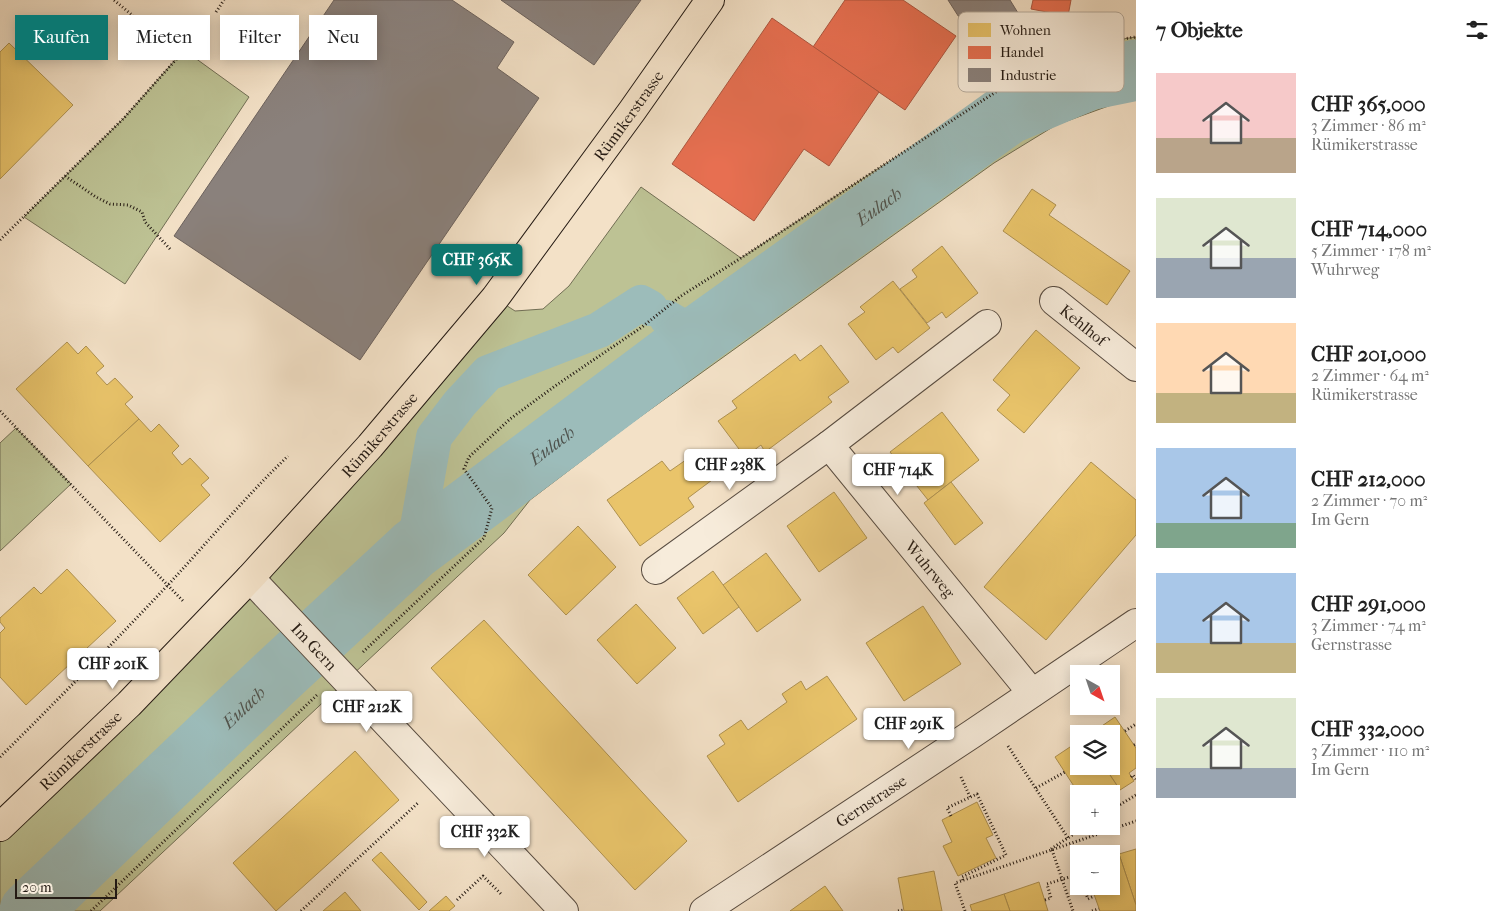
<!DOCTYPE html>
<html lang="de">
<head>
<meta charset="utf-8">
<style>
	body { margin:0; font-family:"IM FELL French Canon",serif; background:#f2f2f2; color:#222; height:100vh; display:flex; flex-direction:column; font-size:19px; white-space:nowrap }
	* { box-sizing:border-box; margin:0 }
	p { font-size:16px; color:#767676 }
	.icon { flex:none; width:28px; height:28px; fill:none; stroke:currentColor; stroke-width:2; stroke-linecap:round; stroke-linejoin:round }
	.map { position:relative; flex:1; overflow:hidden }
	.panel { display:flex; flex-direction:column; background:#fff; width:375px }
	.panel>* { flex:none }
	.top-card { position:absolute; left:15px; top:15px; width:475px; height:45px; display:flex; gap:10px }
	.needle { width:32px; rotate:140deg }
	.tools { position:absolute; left:1070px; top:665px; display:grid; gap:10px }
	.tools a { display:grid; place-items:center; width:50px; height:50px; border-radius:0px; background:#fff; box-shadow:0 2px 12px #0003; font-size:25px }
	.scale { position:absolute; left:15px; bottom:12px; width:102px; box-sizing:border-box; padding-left:5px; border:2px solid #251b14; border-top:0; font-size:14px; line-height:18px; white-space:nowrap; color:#251b14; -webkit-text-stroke:4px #f7ecdb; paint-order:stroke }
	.price { position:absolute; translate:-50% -42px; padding:0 11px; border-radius:5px; background:#fff; color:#222; font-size:16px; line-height:32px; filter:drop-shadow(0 1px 2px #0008) }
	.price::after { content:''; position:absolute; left:50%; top:30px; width:15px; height:11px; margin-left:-8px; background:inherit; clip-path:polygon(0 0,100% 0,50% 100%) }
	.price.selected { background:#0f766e; color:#fff }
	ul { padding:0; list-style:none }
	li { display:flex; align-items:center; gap:15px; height:125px; padding:0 20px }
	li span { display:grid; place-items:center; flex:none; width:140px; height:100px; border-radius:0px; color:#555 }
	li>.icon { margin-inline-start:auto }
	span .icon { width:60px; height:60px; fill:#fffc; stroke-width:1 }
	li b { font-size:21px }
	h2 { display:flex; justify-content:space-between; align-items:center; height:60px; padding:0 20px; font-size:21px }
	.tag { padding:0 18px; border-radius:0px; background:#fff; box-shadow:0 2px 12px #0003; font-size:18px; line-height:45px }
	.tag.selected { background:#0f766e; color:#fff }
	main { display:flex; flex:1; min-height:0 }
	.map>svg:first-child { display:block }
	.green { fill:#bdc294; stroke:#716e54 }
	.homes { fill:#e9c46a; stroke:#ae9150 }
	.shops { fill:#e76f51; stroke:#ad563f }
	.industry { fill:#8a817c; stroke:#6c625d }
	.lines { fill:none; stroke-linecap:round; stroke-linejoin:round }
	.canal { stroke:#9cbcba; stroke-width:36 }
	.river { stroke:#9cbcba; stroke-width:61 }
	.minor-casing { stroke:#584c41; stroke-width:30 }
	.major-casing { stroke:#251b14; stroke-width:30 }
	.path { stroke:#251b14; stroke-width:3; stroke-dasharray:1 2.5; stroke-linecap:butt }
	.minor { stroke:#f7ecdb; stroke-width:28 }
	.major { stroke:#f3e1c7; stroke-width:28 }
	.labels { text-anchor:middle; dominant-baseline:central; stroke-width:5; stroke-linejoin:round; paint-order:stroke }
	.street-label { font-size:16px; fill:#251b14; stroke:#f7ecdb }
	.water-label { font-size:18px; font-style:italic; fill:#4f534e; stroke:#f7ecdb }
	.key { fill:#f7ecdb; stroke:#b8ad9f; stroke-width:1 }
	.key-label { font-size:14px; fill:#251b14 }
</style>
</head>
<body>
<main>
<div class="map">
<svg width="1136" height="911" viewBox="0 0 1136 911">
	<rect width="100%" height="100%" fill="#f3e1c7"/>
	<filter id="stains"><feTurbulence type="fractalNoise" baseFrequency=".004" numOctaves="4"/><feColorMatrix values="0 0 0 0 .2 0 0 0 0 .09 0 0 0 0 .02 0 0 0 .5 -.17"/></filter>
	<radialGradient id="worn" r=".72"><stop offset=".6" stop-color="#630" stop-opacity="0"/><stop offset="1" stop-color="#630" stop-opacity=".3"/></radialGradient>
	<g class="green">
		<polygon points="1136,37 1136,99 1125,100 1056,125 994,163 630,424 530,500 504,533 100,911 0,911 0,827 495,298 515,311 543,309 569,286 641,187 741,258 1031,69 1109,41"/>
		<polygon points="184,50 249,97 125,284 24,217 124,118"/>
		<polygon points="16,428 71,484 0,551 0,443"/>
	</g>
	<g class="homes">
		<polygon points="9,43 73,105 0,179 0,52"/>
		<polygon points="1032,189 1056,205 1049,215 1130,271 1107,305 1003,231"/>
		<polygon points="942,246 978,293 946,318 942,312 927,323 900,289 917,277 912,270"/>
		<polygon points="893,281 930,328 898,353 893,347 876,360 848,324 865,312 860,307"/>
		<polygon points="1036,330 1080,368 1024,433 997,410 1010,395 993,380"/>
		<polygon points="67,342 78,354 86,346 104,366 96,373 107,385 115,378 133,397 125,404 139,419 88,466 16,389"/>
		<polygon points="821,345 849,382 828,397 832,402 765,452 761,445 745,457 718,421 737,408 732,401 795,354 800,361"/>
		<polygon points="942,412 979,460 928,500 890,452"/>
		<polygon points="139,419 151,432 159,424 179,446 172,453 182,465 190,458 209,478 201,485 210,495 160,542 88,466"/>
		<polygon points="693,455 712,480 688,498 694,507 640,546 607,500 662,461 670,471"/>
		<polygon points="1091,462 1136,500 1136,535 1046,640 984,587"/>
		<polygon points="951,482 983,523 955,545 924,503"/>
		<polygon points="834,492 867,538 819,572 787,526"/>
		<polygon points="578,526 616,567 566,615 528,575"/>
		<polygon points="766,553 801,600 757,632 723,585"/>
		<polygon points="67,569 116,621 26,705 0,677 0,633 5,628 0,622 0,618 34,587 41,594"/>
		<polygon points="713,571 739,607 703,634 677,598"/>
		<polygon points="636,604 676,648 637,684 597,640"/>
		<polygon points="923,606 961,664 904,701 866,643"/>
		<polygon points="484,620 687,841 635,890 431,668"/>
		<polygon points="827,676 857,719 738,802 707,756 725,744 719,735 741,720 748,730 787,702 782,694 801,681 806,690"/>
		<polygon points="1115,717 1136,748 1136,768 1129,773 1134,781 1120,790 1104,766 1111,766 1111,734 1090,734"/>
		<polygon points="1079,741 1079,766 1104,766 1120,790 1111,795 1111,794 1102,794 1100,791 1096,794 1079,794 1055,757"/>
		<polygon points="355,751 399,800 276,911 233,863"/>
		<polygon points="977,802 993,835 986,838 996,858 958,876 943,846 952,842 942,820"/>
		<polygon points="1136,849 1136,905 1119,854"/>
		<polygon points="381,852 427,902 419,910 372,860"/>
		<polygon points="1119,854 1136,905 1136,911 1100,911 1091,886 1111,886 1111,857"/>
		<polygon points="934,871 942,911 904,911 898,878"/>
		<polygon points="1039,882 1048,911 1010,911 1004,894"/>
		<polygon points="825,886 843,911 790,911"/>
		<polygon points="345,892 361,911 323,911"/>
		<polygon points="1004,894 1010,911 972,911 970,905"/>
		<polygon points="446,896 455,906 449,911 429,911"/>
	</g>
	<g class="shops">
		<polygon points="845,0 903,0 956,36 905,110 813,47"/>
		<polygon points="1033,0 1071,0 1068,16 1031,9"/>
		<polygon points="772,18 879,92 829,166 804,149 754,221 672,164"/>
	</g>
	<g class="industry">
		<polygon points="334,0 452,0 514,42 497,68 539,98 360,360 174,236"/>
		<polygon points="501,0 641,0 594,65"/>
		<polygon points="948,0 1010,0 1036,42 992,69"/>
	</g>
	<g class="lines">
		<g class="canal">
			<polyline points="667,318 698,336"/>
			<polyline points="414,549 434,437 460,403 488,373 599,330 641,303 650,308"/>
		</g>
		<path class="river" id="s1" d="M30,911L276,677L414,549L698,336L1008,114L1088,80L1136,70"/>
		<defs>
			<g id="minor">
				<path id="s2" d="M1054,301L1136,367"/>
				<path id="s3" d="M987,324L829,445L1032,693"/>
				<polyline points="656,570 829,445"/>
				<path id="s4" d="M250,578L564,911"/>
				<path id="s5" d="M704,911L972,734L1136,623"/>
			</g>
			<g id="major">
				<path id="s6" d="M0,827L129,704L250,578L370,446L495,298L632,111L710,0"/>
			</g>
		</defs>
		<use href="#minor" class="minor-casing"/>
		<use href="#major" class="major-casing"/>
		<g class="path">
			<polyline points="216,12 224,0"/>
			<polyline points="65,176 96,197 110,204 128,205 142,212 145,222 170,249"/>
			<polyline points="0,240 124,118 180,55 114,0"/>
			<polyline points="0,411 183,601"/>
			<polyline points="363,652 484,538 492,508 464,469 469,457 510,419 555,386 642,327 681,296 741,258 1031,69 1109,41 1136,37"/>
			<polyline points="1125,731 1136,724"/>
			<polyline points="1134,745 1136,744"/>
			<polyline points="1008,746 1068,838"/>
			<path d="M0,757C57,701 112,644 167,586C207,543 245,497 288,456"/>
			<polyline points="961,777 970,797"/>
			<polyline points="1131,777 1133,775 1136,779"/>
			<polyline points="1036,788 1065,772"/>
			<polyline points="1111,810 1136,795"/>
			<polyline points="951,816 947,808 977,794 1006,855 962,877 963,881"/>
			<polyline points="1051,849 1086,826"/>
			<polyline points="1052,850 1073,911"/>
			<polyline points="1083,886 1088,899 1094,896"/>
			<polyline points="457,900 483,876 502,895"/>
			<polyline points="1045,900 1051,898 1047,884 1079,874"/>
			<polyline points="91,911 318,694"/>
			<polyline points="301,911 419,802"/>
			<polyline points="898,911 904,910"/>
			<polyline points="965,911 955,883 1136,821"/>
			<polyline points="1092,911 1099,909"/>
		</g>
		<use href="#minor" class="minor"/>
		<use href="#major" class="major"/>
	</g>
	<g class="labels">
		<g class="street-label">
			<text stroke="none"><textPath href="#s6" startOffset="951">Rümikerstrasse</textPath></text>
			<text stroke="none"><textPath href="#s2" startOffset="38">Kehlhof</textPath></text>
			<text stroke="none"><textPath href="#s6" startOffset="546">Rümikerstrasse</textPath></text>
			<text stroke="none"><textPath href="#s3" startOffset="359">Wuhrweg</textPath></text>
			<text stroke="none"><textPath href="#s4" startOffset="94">Im Gern</textPath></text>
			<text stroke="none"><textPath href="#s6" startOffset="111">Rümikerstrasse</textPath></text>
			<text stroke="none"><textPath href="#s5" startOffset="200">Gernstrasse</textPath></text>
		</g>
		<g class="water-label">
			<text stroke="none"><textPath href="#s1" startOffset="1105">Eulach</textPath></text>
			<text stroke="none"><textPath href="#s1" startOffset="700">Eulach</textPath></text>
			<text stroke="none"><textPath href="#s1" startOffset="295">Eulach</textPath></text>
		</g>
	</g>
	<rect x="958" y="12" width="166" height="80" rx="8" class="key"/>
	<rect x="968" y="23" width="23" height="14" fill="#e9c46a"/>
	<rect x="968" y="46" width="23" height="13" fill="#e76f51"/>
	<rect x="968" y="68" width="23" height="14" fill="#8a817c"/>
	<g class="key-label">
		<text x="1000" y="35">Wohnen</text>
		<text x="1000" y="57">Handel</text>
		<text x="1000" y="80">Industrie</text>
	</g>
	<rect width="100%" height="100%" filter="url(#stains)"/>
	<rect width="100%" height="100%" fill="url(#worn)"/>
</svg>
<div class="tools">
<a><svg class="needle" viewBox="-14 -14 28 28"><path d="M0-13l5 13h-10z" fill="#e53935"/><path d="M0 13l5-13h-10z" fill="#767676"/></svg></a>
<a><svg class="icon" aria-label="layers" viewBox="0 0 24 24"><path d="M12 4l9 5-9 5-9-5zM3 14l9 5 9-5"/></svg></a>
<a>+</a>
<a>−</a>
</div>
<div class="scale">20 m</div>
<b class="price selected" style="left:477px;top:286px">CHF 365K</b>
<b class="price" style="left:730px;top:491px">CHF 238K</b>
<b class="price" style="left:898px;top:496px">CHF 714K</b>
<b class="price" style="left:113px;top:690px">CHF 201K</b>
<b class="price" style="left:367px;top:733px">CHF 212K</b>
<b class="price" style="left:909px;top:750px">CHF 291K</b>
<b class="price" style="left:485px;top:858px">CHF 332K</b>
<div class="top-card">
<a class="tag selected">Kaufen</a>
<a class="tag">Mieten</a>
<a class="tag">Filter</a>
<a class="tag">Neu</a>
</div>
</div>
<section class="panel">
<h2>7 Objekte<svg class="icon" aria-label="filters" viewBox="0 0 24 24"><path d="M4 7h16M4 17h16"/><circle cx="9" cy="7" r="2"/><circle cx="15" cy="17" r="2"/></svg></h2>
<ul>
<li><span style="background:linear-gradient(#f6c9c9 65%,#b9a48a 0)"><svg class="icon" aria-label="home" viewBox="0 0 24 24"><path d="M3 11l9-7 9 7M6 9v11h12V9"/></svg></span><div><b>CHF 365,000</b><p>3 Zimmer · 86 m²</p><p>Rümikerstrasse</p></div></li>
<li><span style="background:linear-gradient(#dfe7d0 60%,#9aa5b1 0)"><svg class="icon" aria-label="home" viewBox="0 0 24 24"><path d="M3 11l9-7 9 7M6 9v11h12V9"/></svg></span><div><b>CHF 714,000</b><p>5 Zimmer · 178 m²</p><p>Wuhrweg</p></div></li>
<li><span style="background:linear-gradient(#ffd9b3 70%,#c2b280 0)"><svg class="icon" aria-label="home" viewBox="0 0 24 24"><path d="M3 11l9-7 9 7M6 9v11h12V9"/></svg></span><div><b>CHF 201,000</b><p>2 Zimmer · 64 m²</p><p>Rümikerstrasse</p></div></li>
<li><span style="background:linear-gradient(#a9c7e8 75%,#7fa58c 0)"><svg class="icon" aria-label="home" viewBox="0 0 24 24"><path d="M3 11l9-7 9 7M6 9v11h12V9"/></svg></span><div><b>CHF 212,000</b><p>2 Zimmer · 70 m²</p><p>Im Gern</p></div></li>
<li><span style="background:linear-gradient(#a9c7e8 70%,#c2b280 0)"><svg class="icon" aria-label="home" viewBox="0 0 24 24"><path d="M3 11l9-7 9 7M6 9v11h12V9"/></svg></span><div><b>CHF 291,000</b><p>3 Zimmer · 74 m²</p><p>Gernstrasse</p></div></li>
<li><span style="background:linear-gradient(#dfe7d0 70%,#9aa5b1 0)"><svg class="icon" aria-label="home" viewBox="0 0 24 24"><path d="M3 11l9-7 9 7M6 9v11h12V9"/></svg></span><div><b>CHF 332,000</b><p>3 Zimmer · 110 m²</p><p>Im Gern</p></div></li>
</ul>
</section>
</main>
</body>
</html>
